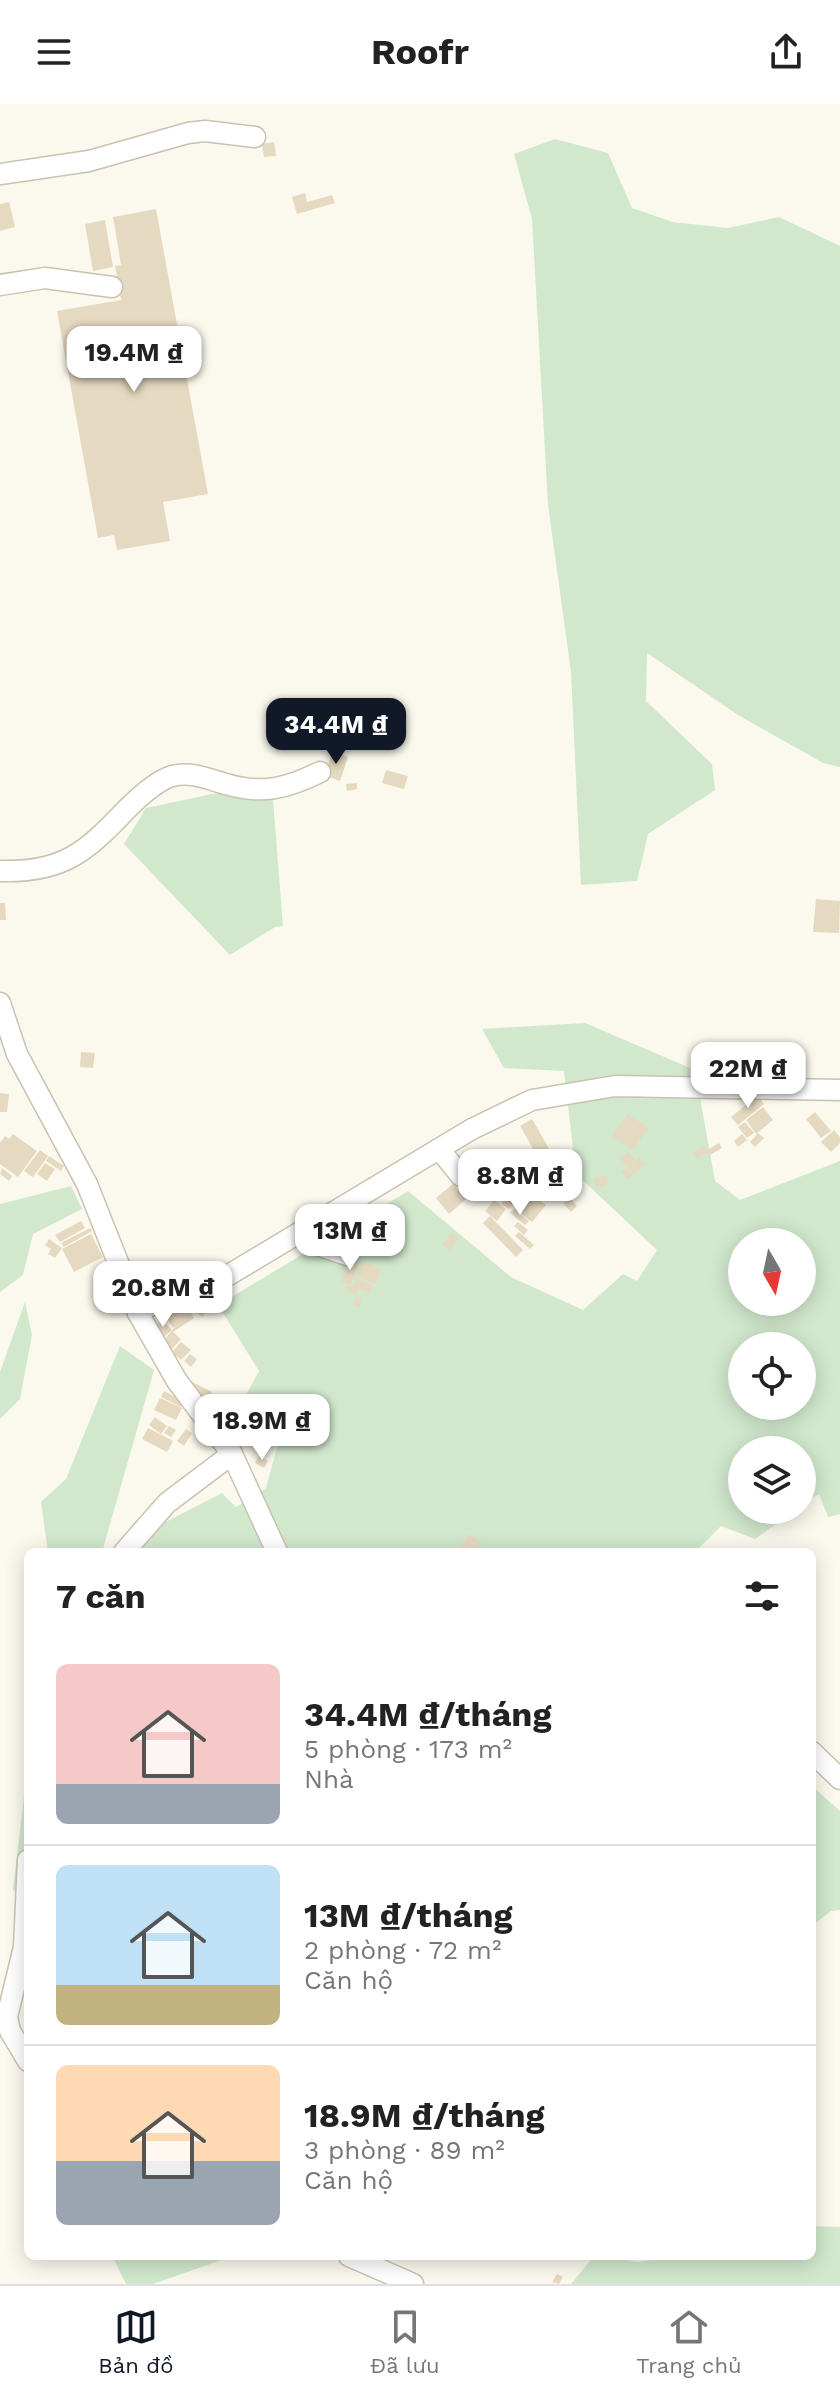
<!DOCTYPE html>
<html lang="vi">
<head>
<meta charset="utf-8">
<style>
	body { margin:0; font-family:"Work Sans",sans-serif; background:#f2f2f2; color:#222; height:100vh; display:flex; flex-direction:column; font-size:30px; white-space:nowrap }
	* { box-sizing:border-box; margin:0 }
	p { font-size:26px; color:#767676 }
	.icon { flex:none; width:44px; height:44px; fill:none; stroke:currentColor; stroke-width:2; stroke-linecap:round; stroke-linejoin:round }
	.map { position:relative; flex:1; overflow:hidden }
	.details { position:absolute; left:24px; top:1444px; width:792px; height:712px; display:flex; flex-direction:column; background:#fff; border-radius:12px; box-shadow:0 4px 20px #0003 }
	.details>* { flex:none }
	.needle { width:52px; rotate:171deg }
	.tools { position:absolute; left:728px; top:1124px; display:grid; gap:16px }
	.tools a { display:grid; place-items:center; width:88px; height:88px; border-radius:50%; background:#fff; box-shadow:0 4px 20px #0003; font-size:40px }
	.price { position:absolute; translate:-50% -68px; padding:0 18px; border-radius:16px; background:#fff; color:#222; font-size:26px; line-height:52px; filter:drop-shadow(0 2px 4px #0008) }
	.price::after { content:''; position:absolute; left:50%; top:48px; width:24px; height:18px; margin-left:-12px; background:inherit; clip-path:polygon(0 0,100% 0,50% 100%) }
	.price.active { background:#111827; color:#fff }
	ul { padding:0; list-style:none }
	li { display:flex; align-items:center; gap:24px; height:200px; padding:0 32px }
	li+li { border-top:2px solid #e0e0e0 }
	li span { display:grid; place-items:center; flex:none; width:224px; height:160px; border-radius:12px; color:#555 }
	li>.icon { margin-inline-start:auto }
	span .icon { width:96px; height:96px; fill:#fffc; stroke-width:1 }
	li b { font-size:34px }
	h2 { display:flex; justify-content:space-between; align-items:center; height:96px; padding:0 32px; font-size:34px }
	header { display:flex; justify-content:space-between; align-items:center; height:104px; padding:0 32px; background:#fff; font-size:36px; font-weight:700 }
	.tab-bar { display:flex; justify-content:space-around; align-items:center; height:112px; border-top:2px solid #e0e0e0; background:#fff; font-size:22px; color:#767676 }
	.tab-bar a { display:grid; justify-items:center; gap:4px }
	.tab-bar .active { color:#111827 }
	.map>svg:first-child { display:block }
	.green { fill:#d1e8cd; fill-rule:evenodd }
	.building { fill:#e6d9c1 }
	.lines { fill:none; stroke-linecap:round; stroke-linejoin:round }
	.minor-casing { stroke:#cac2b1; stroke-width:23 }
	.minor { stroke:#fff; stroke-width:20 }
</style>
</head>
<body>
<header><svg class="icon" aria-label="menu" viewBox="0 0 24 24"><path d="M4 6h16M4 12h16M4 18h16"/></svg>Roofr<svg class="icon" aria-label="share" viewBox="0 0 24 24"><path d="M12 15V3M7 8l5-5 5 5M5 13v7h14v-7"/></svg></header>
<div class="map">
<svg width="840" height="2180" viewBox="0 0 840 2180">
	<rect width="100%" height="100%" fill="#fbf9ed"/>
	<g class="green">
		<polygon points="555,35 608,49 632,104 673,118 728,124 779,113 840,142 840,663 823,659 738,611 647,549 646,597 712,660 715,686 648,730 637,777 581,781 571,568 548,401 532,115 514,50"/>
		<polygon points="217,689 273,696 283,822 275,823 230,851 124,740 146,704"/>
		<path d="M585,919L695,966L715,1077L740,1096L840,1057V1410L828,1413L819,1390L802,1401V1346H742V1406H795L755,1435L721,1422L695,1448H137L150,1426L222,1389L236,1403L266,1384L280,1332L241,1300L259,1267L218,1201L408,1087L511,1173L583,1206L623,1170L637,1177L657,1146L576,1070L564,967L504,964L482,925ZM742,1138H802V1198H742ZM742,1242H802V1302H742Z"/>
		<polygon points="71,1082 82,1105 33,1130 23,1171 0,1188 0,1100"/>
		<polygon points="25,1198 32,1231 20,1295 0,1315 0,1268"/>
		<polygon points="120,1242 154,1266 102,1448 48,1448 41,1398 66,1375"/>
		<polygon points="28,1659 28,1815 13,1785"/>
		<polygon points="812,1682 840,1707 840,1806 831,1807 812,1822"/>
		<polygon points="812,2122 840,2123 840,2180 571,2180 594,2152 639,2158 666,2154 666,2152 812,2152"/>
		<polygon points="112,2152 233,2152 153,2180 126,2180"/>
	</g>
	<g class="building">
		<polygon points="274,38 276,52 264,53 262,40"/>
		<polygon points="305,89 307,98 332,91 335,99 297,110 292,93"/>
		<polygon points="9,98 15,123 0,127 0,100"/>
		<polygon points="156,105 208,390 163,398 170,437 117,446 114,431 98,434 57,207 121,196 115,162 121,161 113,113"/>
		<polygon points="105,116 113,163 93,167 85,120"/>
		<polygon points="331,626 348,629 346,642 329,640"/>
		<polygon points="333,648 348,653 340,677 324,671"/>
		<polygon points="386,666 408,672 404,685 382,679"/>
		<polygon points="357,679 357,685 347,687 346,680"/>
		<polygon points="816,795 840,797 839,829 813,828"/>
		<polygon points="0,799 5,799 6,816 0,816"/>
		<polygon points="81,948 95,949 93,964 80,963"/>
		<polygon points="0,989 9,990 7,1008 0,1008"/>
		<polygon points="757,992 764,1000 738,1021 731,1013"/>
		<polygon points="763,1003 773,1016 756,1030 746,1016"/>
		<polygon points="815,1008 831,1027 821,1034 806,1015"/>
		<polygon points="628,1010 648,1024 633,1046 612,1032"/>
		<polygon points="532,1015 555,1055 543,1062 520,1022"/>
		<polygon points="745,1018 754,1029 747,1034 738,1023"/>
		<polygon points="834,1026 840,1033 840,1039 831,1048 821,1038"/>
		<polygon points="758,1029 764,1034 755,1043 750,1038"/>
		<polygon points="13,1030 37,1047 18,1073 0,1060 0,1039 5,1032 9,1035"/>
		<polygon points="742,1030 747,1036 738,1043 734,1037"/>
		<polygon points="719,1039 722,1044 710,1051 709,1048 697,1055 693,1048 704,1041 707,1046"/>
		<polygon points="40,1046 48,1052 33,1073 24,1067"/>
		<polygon points="628,1048 635,1056 628,1063 620,1055"/>
		<polygon points="49,1052 64,1062 61,1067 46,1057"/>
		<polygon points="639,1054 646,1061 634,1071 628,1064"/>
		<polygon points="45,1059 55,1065 47,1077 37,1070"/>
		<polygon points="2,1064 12,1072 9,1077 0,1070"/>
		<polygon points="626,1064 633,1072 628,1076 621,1068"/>
		<polygon points="606,1071 609,1080 596,1084 593,1075"/>
		<polygon points="520,1076 530,1083 518,1099 508,1092"/>
		<polygon points="453,1080 466,1095 449,1110 436,1094"/>
		<polygon points="529,1088 546,1101 532,1118 515,1105"/>
		<polygon points="506,1092 514,1098 512,1102 508,1100 511,1103 509,1105 501,1100"/>
		<polygon points="569,1093 577,1102 571,1108 563,1099"/>
		<polygon points="494,1096 506,1105 497,1117 485,1107"/>
		<polygon points="514,1105 529,1117 525,1121 510,1109"/>
		<polygon points="490,1112 523,1146 516,1153 483,1119"/>
		<polygon points="81,1117 85,1124 60,1138 55,1131"/>
		<polygon points="518,1118 528,1126 524,1131 514,1122"/>
		<polygon points="90,1124 92,1127 64,1143 61,1139"/>
		<polygon points="519,1128 534,1141 530,1145 515,1132"/>
		<polygon points="452,1129 459,1135 449,1147 442,1140"/>
		<polygon points="91,1130 103,1153 74,1168 62,1145"/>
		<polygon points="49,1135 62,1144 55,1154 48,1150 51,1145 45,1141"/>
		<polygon points="350,1155 359,1158 351,1181 341,1178"/>
		<polygon points="362,1158 381,1165 376,1180 357,1173"/>
		<polygon points="356,1175 373,1181 370,1189 359,1185 357,1191 345,1186 347,1181 352,1183"/>
		<polygon points="356,1192 362,1194 359,1204 353,1202"/>
		<polygon points="197,1198 207,1207 202,1213 192,1204"/>
		<polygon points="186,1201 194,1214 173,1228 181,1235 172,1245 163,1237 177,1221 173,1224 167,1214"/>
		<polygon points="162,1216 172,1226 163,1234 154,1224"/>
		<polygon points="181,1238 191,1246 181,1256 172,1248"/>
		<polygon points="190,1250 197,1255 191,1263 184,1257"/>
		<polygon points="192,1278 212,1288 207,1298 187,1288"/>
		<polygon points="164,1287 184,1297 181,1303 161,1293"/>
		<polygon points="160,1294 182,1304 176,1316 154,1306"/>
		<polygon points="155,1313 167,1322 161,1330 149,1321"/>
		<polygon points="233,1316 249,1325 243,1337 227,1328"/>
		<polygon points="169,1322 176,1326 171,1333 164,1329"/>
		<polygon points="254,1323 259,1326 251,1338 247,1335"/>
		<polygon points="148,1324 173,1337 167,1348 142,1335"/>
		<polygon points="186,1325 192,1329 184,1342 177,1337"/>
		<polygon points="259,1352 268,1357 264,1364 255,1359"/>
		<polygon points="468,1430 481,1438 475,1448 466,1448 459,1444"/>
		<polygon points="557,2170 563,2173 559,2180 552,2178"/>
	</g>
	<g class="lines">
		<defs>
			<g id="minor">
				<polyline points="0,70 89,57 188,29 205,27 255,33"/>
				<polyline points="0,181 45,174 112,183"/>
				<path d="M0,767C63,769 86,748 127,705C139,693 156,677 172,672C192,667 207,675 226,680C262,691 288,684 320,668"/>
				<polyline points="0,899 17,950 87,1080 138,1209 177,1277 232,1350 277,1448"/>
				<polyline points="439,1045 461,1072"/>
				<polyline points="300,1128 312,1139 347,1151"/>
				<polyline points="138,1209 165,1193 222,1175 472,1025 532,996 615,982 840,986"/>
				<polyline points="124,1448 167,1399 232,1350"/>
				<polyline points="812,1648 840,1675"/>
				<polyline points="28,1756 24,1843 7,1913 10,1927 28,1957"/>
				<polyline points="349,2152 413,2180"/>
			</g>
		</defs>
		<use href="#minor" class="minor-casing"/>
		<use href="#minor" class="minor"/>
	</g>
</svg>
<div class="tools">
<a><svg class="needle" viewBox="-14 -14 28 28"><path d="M0-13l5 13h-10z" fill="#e53935"/><path d="M0 13l5-13h-10z" fill="#767676"/></svg></a>
<a><svg class="icon" aria-label="locate" viewBox="0 0 24 24"><circle cx="12" cy="12" r="6"/><path d="M12 2v4M12 18v4M2 12h4M18 12h4"/></svg></a>
<a><svg class="icon" aria-label="layers" viewBox="0 0 24 24"><path d="M12 4l9 5-9 5-9-5zM3 14l9 5 9-5"/></svg></a>
</div>
<b class="price" style="left:134px;top:290px">19.4M ₫</b>
<b class="price active" style="left:336px;top:662px">34.4M ₫</b>
<b class="price" style="left:748px;top:1006px">22M ₫</b>
<b class="price" style="left:520px;top:1113px">8.8M ₫</b>
<b class="price" style="left:350px;top:1168px">13M ₫</b>
<b class="price" style="left:163px;top:1225px">20.8M ₫</b>
<b class="price" style="left:262px;top:1358px">18.9M ₫</b>
<section class="details">
<h2>7 căn<svg class="icon" aria-label="filters" viewBox="0 0 24 24"><path d="M4 7h16M4 17h16"/><circle cx="9" cy="7" r="2"/><circle cx="15" cy="17" r="2"/></svg></h2>
<ul>
<li><span style="background:linear-gradient(#f6c9c9 75%,#9aa5b1 0)"><svg class="icon" aria-label="home" viewBox="0 0 24 24"><path d="M3 11l9-7 9 7M6 9v11h12V9"/></svg></span><div><b>34.4M ₫/tháng</b><p>5 phòng · 173 m²</p><p>Nhà</p></div></li>
<li><span style="background:linear-gradient(#bfe0f5 75%,#c2b280 0)"><svg class="icon" aria-label="home" viewBox="0 0 24 24"><path d="M3 11l9-7 9 7M6 9v11h12V9"/></svg></span><div><b>13M ₫/tháng</b><p>2 phòng · 72 m²</p><p>Căn hộ</p></div></li>
<li><span style="background:linear-gradient(#ffd9b3 60%,#9aa5b1 0)"><svg class="icon" aria-label="home" viewBox="0 0 24 24"><path d="M3 11l9-7 9 7M6 9v11h12V9"/></svg></span><div><b>18.9M ₫/tháng</b><p>3 phòng · 89 m²</p><p>Căn hộ</p></div></li>
</ul>
</section>
</div>
<nav class="tab-bar">
<a class="active"><svg class="icon" aria-label="map" viewBox="0 0 24 24"><path d="M3 6l6-2 6 2 6-2v14l-6 2-6-2-6 2zM9 4v14M15 6v14"/></svg>Bản đồ</a>
<a><svg class="icon" aria-label="saved" viewBox="0 0 24 24"><path d="M7 4h10v16l-5-4-5 4z"/></svg>Đã lưu</a>
<a><svg class="icon" aria-label="home" viewBox="0 0 24 24"><path d="M3 11l9-7 9 7M6 9v11h12V9"/></svg>Trang chủ</a>
</nav>
</body>
</html>
